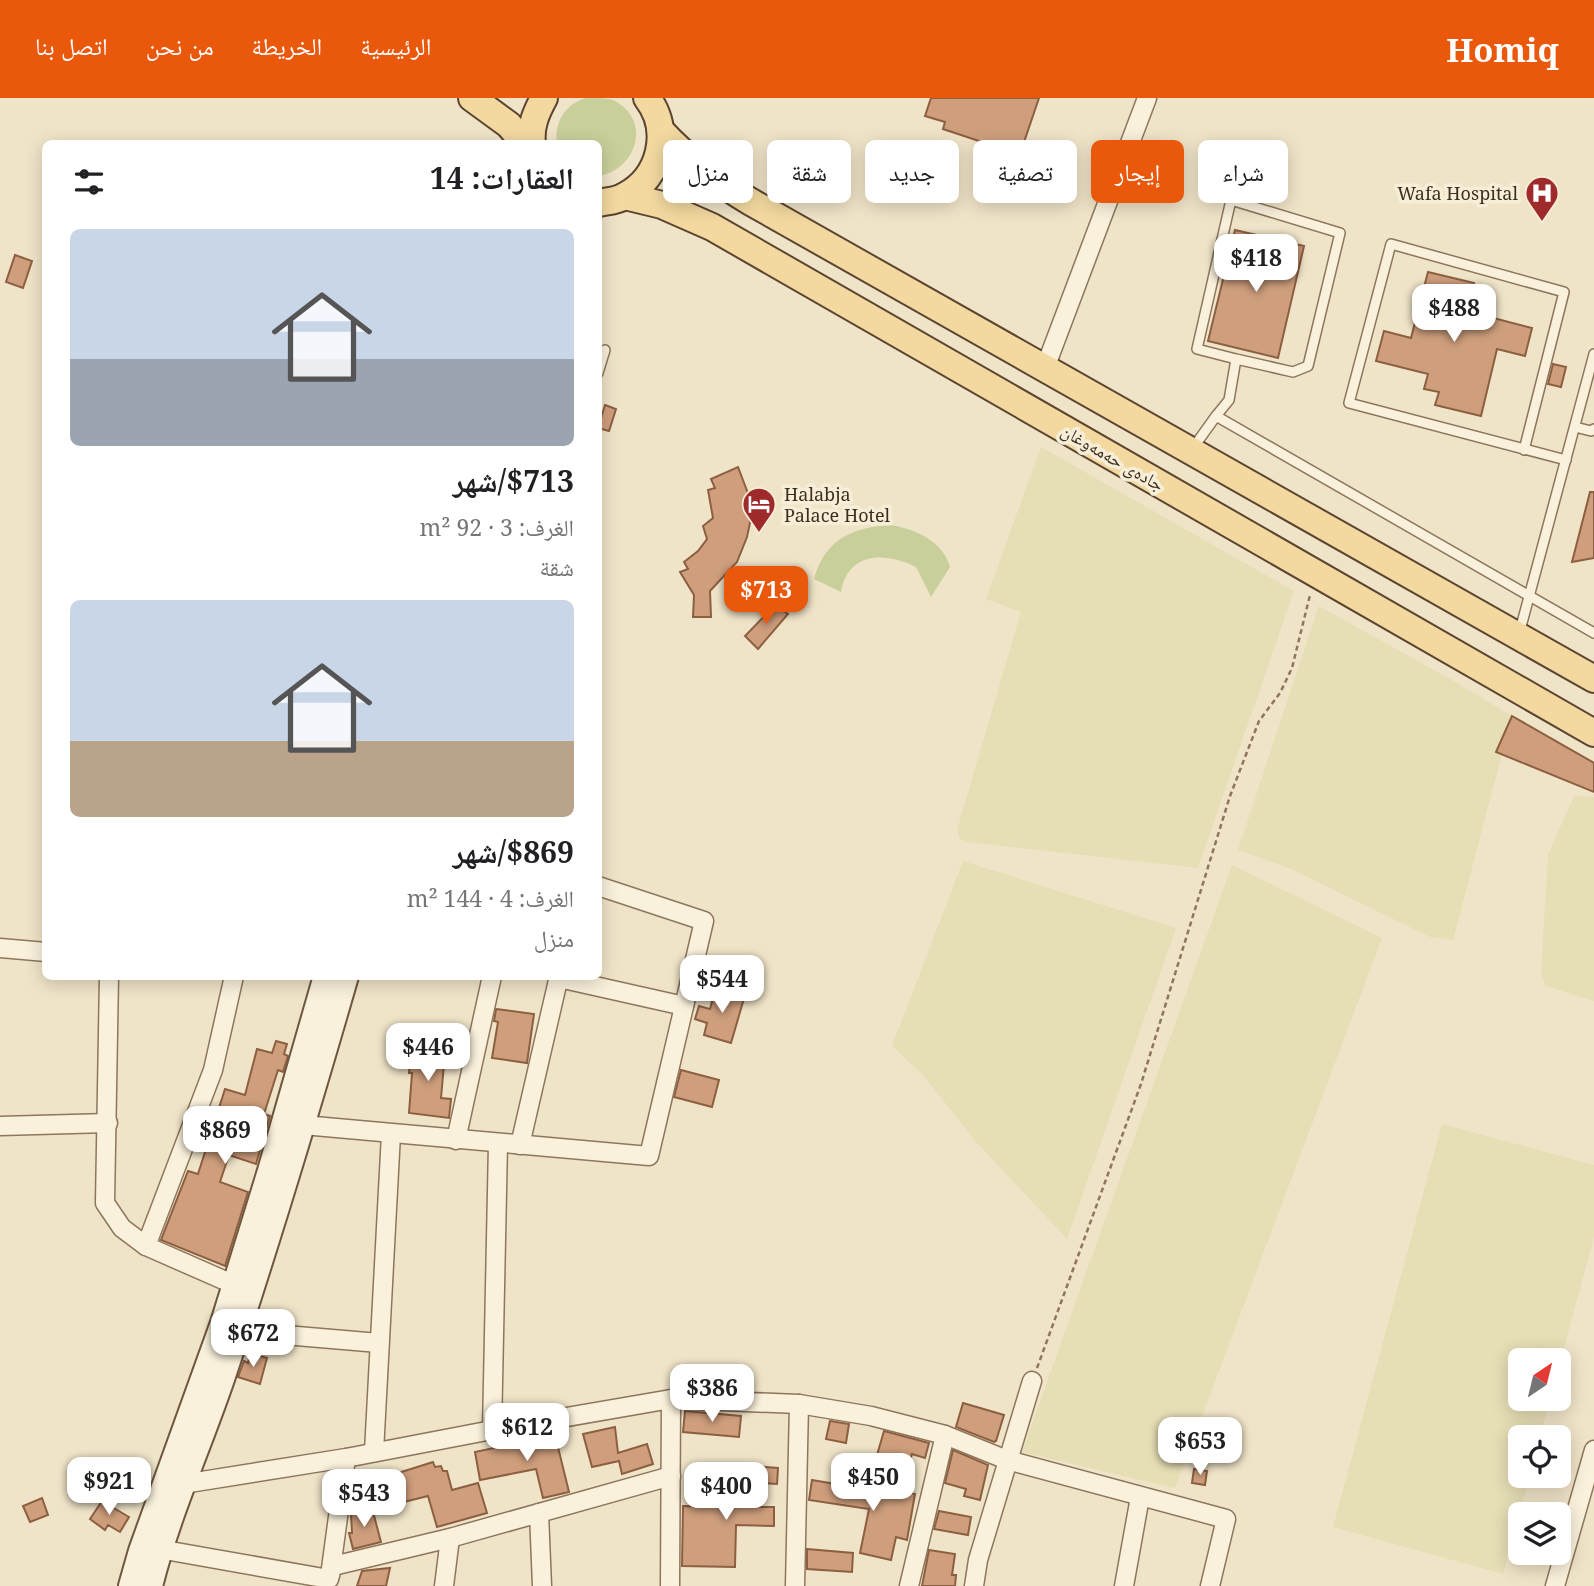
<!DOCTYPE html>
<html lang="ar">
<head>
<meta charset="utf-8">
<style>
	body { margin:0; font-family:"Noto Serif","Noto Naskh Arabic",serif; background:#f2f2f2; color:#202124; direction:rtl; height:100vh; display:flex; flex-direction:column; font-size:26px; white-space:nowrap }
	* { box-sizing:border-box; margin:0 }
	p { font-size:23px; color:#757577 }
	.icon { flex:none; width:38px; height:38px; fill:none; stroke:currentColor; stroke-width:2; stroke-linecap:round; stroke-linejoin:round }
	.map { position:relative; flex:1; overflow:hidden; direction:ltr }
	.sheet { position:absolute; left:42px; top:42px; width:560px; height:840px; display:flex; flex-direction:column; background:#fff; border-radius:10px; box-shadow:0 4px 18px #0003; direction:rtl }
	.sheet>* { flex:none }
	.top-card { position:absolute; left:623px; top:42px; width:665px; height:63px; direction:rtl; display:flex; gap:14px }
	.needle { width:46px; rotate:35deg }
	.buttons { position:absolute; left:1508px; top:1250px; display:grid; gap:14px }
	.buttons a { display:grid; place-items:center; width:63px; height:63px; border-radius:10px; background:#fff; box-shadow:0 4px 18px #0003; font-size:35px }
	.price { position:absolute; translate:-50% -60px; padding:0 16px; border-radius:14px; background:#fff; color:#222; font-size:23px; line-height:46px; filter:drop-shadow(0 2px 4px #0008) }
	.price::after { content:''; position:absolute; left:50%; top:42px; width:21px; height:16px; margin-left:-10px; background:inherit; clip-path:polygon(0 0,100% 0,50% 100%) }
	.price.on { background:#ea580c; color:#fff }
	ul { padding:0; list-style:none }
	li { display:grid; align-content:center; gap:14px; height:371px; padding:0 28px }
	li span { display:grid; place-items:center; height:217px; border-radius:10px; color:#555 }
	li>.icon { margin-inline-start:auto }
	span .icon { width:126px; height:126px; fill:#fffc; stroke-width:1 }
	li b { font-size:30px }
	h2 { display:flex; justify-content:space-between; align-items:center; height:84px; padding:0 28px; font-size:30px }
	.tag { padding:0 24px; border-radius:10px; background:#fff; box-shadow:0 4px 18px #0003; font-size:24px; line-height:63px }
	.tag.on { background:#ea580c; color:#fff }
	header { display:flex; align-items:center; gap:42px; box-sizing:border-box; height:98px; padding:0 35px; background:#ea580c; color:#fff }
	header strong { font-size:33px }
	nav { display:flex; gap:38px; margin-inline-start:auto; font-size:24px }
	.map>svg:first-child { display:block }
	.farmland { fill:#e6deb5 }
	.green { fill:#c9cf9b }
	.building { fill:#cf9f7d; stroke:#8d5f41; stroke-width:2 }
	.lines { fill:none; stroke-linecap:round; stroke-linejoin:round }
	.lane-casing { stroke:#8d765c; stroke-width:12 }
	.street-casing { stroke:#8d765c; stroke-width:21 }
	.secondary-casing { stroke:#6f573f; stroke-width:28 }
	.primary-casing { stroke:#5b4430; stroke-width:30 }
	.path { stroke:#8d765c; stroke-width:2.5; stroke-dasharray:5 3.5; stroke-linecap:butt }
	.lane { stroke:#faf1dc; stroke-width:9 }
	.street { stroke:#faf1dc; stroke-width:18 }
	.secondary { stroke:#faf1dc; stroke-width:24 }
	.primary { stroke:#f3d9a0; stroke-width:26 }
	.labels { text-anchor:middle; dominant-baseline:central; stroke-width:7; stroke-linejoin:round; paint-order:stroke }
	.poi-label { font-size:18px; fill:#3d2e20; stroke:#f7eed8; text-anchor:end }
	.street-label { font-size:18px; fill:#3d2e20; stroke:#f7eed8 }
</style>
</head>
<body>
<header>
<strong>Homiq</strong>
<nav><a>الرئيسية</a><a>الخريطة</a><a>من نحن</a><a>اتصل بنا</a></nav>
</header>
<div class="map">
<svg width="1594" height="1488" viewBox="0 0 1594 1488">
	<rect width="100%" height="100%" fill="#f0e4c8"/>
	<g class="farmland">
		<polygon points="1041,349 1294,493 1198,770 967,744 959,740 957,732 1021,514 986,501"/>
		<polygon points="1319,508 1452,582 1512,618 1453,842 1430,839 1289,770 1238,752"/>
		<polygon points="1574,698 1594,699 1594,903 1546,888 1541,875 1548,757"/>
		<polygon points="963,763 1176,830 1067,1141 977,1045 922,976 892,948"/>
		<polygon points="1232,767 1382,840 1175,1390 1022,1354"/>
		<polygon points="1442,1026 1594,1067 1594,1139 1559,1268 1559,1262 1521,1262 1521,1300 1551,1300 1540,1339 1521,1339 1521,1377 1530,1377 1503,1476 1333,1429"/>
	</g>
	<g class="green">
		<path d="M586,0C595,0 605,0 613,2C652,21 638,71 599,78L598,46L557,45C554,25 565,6 586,0Z"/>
		<path d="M891,427C915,431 943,443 950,469L931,499L916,469C886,454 848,453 841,494L814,481C825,441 853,429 891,427Z"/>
	</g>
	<g class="building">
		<polygon points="931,0 1039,0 1022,50 1002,43 1000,50 943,31 945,24 925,18"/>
		<polygon points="1235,132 1304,148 1278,260 1208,243"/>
		<polygon points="15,157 32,163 23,190 6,184"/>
		<polygon points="1428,174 1474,185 1471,198 1486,202 1482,217 1532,230 1525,258 1497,251 1481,318 1435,307 1439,294 1424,291 1428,276 1376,263 1384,233 1411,240"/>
		<polygon points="1553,266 1566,269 1561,289 1548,286"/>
		<polygon points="605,307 616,311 609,333 598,330"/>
		<polygon points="738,369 749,398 750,425 747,439 737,464 710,493 711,519 693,519 694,497 680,474 688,471 684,464 698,453 707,441 703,428 713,420 708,392 715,390 711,381"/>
		<polygon points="1590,394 1594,394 1594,460 1572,464"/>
		<polygon points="775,507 788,516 758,551 745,538"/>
		<polygon points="1512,618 1594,665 1594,694 1496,654"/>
		<polygon points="716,889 745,897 731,945 704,937 707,925 695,921 699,908 710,911"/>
		<polygon points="496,911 534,916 527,965 492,960 498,924 494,923"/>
		<polygon points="276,943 287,946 284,956 288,958 283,974 278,972 264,1016 270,1018 256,1066 229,1057 220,1084 248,1094 225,1168 161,1142 188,1073 198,1076 225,991 245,997 257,951 272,955"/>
		<polygon points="411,949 444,952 445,955 441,1000 451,1001 449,1020 409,1015 412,975 409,975"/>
		<polygon points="681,972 719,982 712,1009 674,999"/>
		<polygon points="250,1255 267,1260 260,1286 238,1279 244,1263 248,1265"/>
		<polygon points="963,1305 1004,1317 996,1343 994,1344 956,1329"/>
		<polygon points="685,1313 741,1318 739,1339 683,1334"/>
		<polygon points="830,1323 849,1326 846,1345 826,1341"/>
		<polygon points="615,1329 618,1355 647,1346 653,1366 622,1376 619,1363 592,1369 583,1336"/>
		<polygon points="884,1333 929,1345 925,1360 912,1356 907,1373 875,1364"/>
		<polygon points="555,1337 569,1394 543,1400 536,1371 480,1382 475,1354"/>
		<polygon points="953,1352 988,1367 980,1402 964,1398 966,1391 945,1385"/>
		<polygon points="433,1364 435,1369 441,1368 443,1373 447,1373 452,1392 478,1385 487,1415 437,1429 428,1398 400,1405 400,1403 371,1409 366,1388 377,1385 376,1382"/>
		<polygon points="742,1367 778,1370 777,1386 761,1385 760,1409 774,1409 774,1428 736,1427 735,1469 682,1468 683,1408 738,1409"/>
		<polygon points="1194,1371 1207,1373 1205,1387 1192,1385"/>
		<polygon points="812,1382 871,1392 871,1387 915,1396 907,1442 896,1439 891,1462 860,1455 869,1411 809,1402"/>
		<polygon points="42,1400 48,1417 30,1424 23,1408"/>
		<polygon points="102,1403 129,1419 120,1434 108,1427 105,1432 90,1421"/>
		<polygon points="372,1410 381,1444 353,1451 349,1435 352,1435 351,1415"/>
		<polygon points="939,1413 971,1419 968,1437 934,1431"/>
		<polygon points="807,1451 853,1455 852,1474 807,1471"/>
		<polygon points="929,1452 955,1456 952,1477 956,1477 955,1488 922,1488"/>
		<polygon points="390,1470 386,1488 357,1488 362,1473"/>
	</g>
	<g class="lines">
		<defs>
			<g id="lane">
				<polyline points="598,275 605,252"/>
				<polyline points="1216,318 1229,302 1236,261 1293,274 1308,268 1340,135 1231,102 1197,251 1236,261"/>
				<polyline points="1575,329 1591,333 1594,331"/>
				<polyline points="1193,350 1216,318 1594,535"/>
				<polyline points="1524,352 1564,194 1391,146 1349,305 1566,362"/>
				<polyline points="1519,536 1594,256"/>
			</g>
			<g id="street">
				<polyline points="1045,270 1147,0"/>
				<polyline points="0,850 46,854"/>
				<polyline points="109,878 105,1105 122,1130 146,1148 235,1187"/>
				<polyline points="559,880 684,908"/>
				<polyline points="303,1027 649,1058 704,823 598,788"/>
				<polyline points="0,1028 108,1025"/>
				<polyline points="456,1042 492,878"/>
				<polyline points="520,1047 559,878"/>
				<polyline points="146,1148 213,972 234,878"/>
				<polyline points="238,1233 379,1245"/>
				<polyline points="492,1332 498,1046"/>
				<polyline points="374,1354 391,1036"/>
				<polyline points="183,1386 346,1360 492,1332 671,1301 799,1306 871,1318 945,1337 1007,1362 1226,1421 1210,1488"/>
				<polyline points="539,1415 542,1488"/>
				<polyline points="159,1451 329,1481"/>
				<polyline points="333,1468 450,1440 671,1378"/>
				<polyline points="330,1478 346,1360"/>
				<polyline points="444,1488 450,1440"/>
				<polyline points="670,1488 671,1301"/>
				<polyline points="795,1488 799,1306"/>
				<polyline points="909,1488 945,1337"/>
				<polyline points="974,1488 978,1462 1032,1283"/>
				<polyline points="1124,1488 1140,1399"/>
				<polyline points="1555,1488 1594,1352"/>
			</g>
			<g id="secondary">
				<polyline points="131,1488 141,1453 223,1225 270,1073 326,878"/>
				<path d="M150,1488C168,1416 199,1349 223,1278C267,1146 307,1013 346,878"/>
			</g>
			<g id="primary">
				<polyline points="472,0 509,27 525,46"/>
				<path d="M661,33C688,62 717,84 751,104L1594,581"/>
				<path d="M532,46C530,28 536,15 544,0"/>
				<polyline points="625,98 662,107 712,129 1594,635"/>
				<path d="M598,105C608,103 617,103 625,98C661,79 672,32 647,0"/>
			</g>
		</defs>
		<use href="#lane" class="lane-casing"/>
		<use href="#street" class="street-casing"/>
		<use href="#secondary" class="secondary-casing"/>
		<use href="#primary" class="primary-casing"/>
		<polyline class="path" points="1037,1270 1141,986 1230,698 1259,623 1280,595 1292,570 1310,497"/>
		<use href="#lane" class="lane"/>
		<use href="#street" class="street"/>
		<use href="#secondary" class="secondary"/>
		<use href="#primary" class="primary"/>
	</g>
	<defs>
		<symbol id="hospital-pin" viewBox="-11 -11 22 30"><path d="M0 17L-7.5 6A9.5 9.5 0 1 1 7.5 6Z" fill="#9e2a2b" stroke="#f7eed8"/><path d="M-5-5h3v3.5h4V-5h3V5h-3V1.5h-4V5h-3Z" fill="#fff"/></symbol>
		<symbol id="hotel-pin" viewBox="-11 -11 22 30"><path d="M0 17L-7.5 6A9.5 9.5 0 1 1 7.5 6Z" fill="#9e2a2b" stroke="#f7eed8"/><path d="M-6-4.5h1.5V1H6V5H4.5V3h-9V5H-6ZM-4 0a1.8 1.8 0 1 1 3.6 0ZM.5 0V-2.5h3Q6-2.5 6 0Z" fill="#fff"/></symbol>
	</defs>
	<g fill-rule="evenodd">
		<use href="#hospital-pin" x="1523" y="76" width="38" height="52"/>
		<use href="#hotel-pin" x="740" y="387" width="38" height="52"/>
	</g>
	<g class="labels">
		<g class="poi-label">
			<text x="1518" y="95">Wafa Hospital</text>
			<text x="784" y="396" text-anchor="start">Halabja<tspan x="784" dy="21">Palace Hotel</tspan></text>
		</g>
		<g class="street-label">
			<text transform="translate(1113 359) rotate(30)">جادەی حەمەوغان</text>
		</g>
	</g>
</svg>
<div class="buttons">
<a><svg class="needle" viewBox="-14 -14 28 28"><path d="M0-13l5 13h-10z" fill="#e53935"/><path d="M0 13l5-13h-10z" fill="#757577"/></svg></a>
<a><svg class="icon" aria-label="locate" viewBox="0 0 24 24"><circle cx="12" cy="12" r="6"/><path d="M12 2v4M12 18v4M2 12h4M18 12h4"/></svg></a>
<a><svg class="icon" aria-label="layers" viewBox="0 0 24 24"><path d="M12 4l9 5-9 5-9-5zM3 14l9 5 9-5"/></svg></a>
</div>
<b class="price" style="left:1256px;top:196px">$418</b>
<b class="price" style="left:1454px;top:246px">$488</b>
<b class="price on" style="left:766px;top:528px">$713</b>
<b class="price" style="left:722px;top:917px">$544</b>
<b class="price" style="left:428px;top:985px">$446</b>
<b class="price" style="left:225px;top:1068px">$869</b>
<b class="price" style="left:253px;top:1271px">$672</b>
<b class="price" style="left:712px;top:1326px">$386</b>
<b class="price" style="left:527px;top:1365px">$612</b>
<b class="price" style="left:1200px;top:1379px">$653</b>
<b class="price" style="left:873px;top:1415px">$450</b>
<b class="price" style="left:109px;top:1419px">$921</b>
<b class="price" style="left:726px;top:1424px">$400</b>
<b class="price" style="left:364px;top:1431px">$543</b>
<div class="top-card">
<a class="tag">شراء</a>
<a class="tag on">إيجار</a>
<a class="tag">تصفية</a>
<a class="tag">جديد</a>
<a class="tag">شقة</a>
<a class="tag">منزل</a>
</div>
<section class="sheet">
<h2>العقارات: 14<svg class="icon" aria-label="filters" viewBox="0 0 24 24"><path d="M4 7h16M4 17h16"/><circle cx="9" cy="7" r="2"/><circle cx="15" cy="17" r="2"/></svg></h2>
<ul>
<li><span style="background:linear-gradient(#c9d6e8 60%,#9aa5b1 0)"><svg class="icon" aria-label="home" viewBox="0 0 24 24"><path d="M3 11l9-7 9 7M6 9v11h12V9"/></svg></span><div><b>$713/شهر</b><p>الغرف: 3 · 92 m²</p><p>شقة</p></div></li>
<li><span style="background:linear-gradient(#c9d6e8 65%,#b9a48a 0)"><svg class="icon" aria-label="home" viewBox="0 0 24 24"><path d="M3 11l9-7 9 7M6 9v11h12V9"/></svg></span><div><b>$869/شهر</b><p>الغرف: 4 · 144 m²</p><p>منزل</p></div></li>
</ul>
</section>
</div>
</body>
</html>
